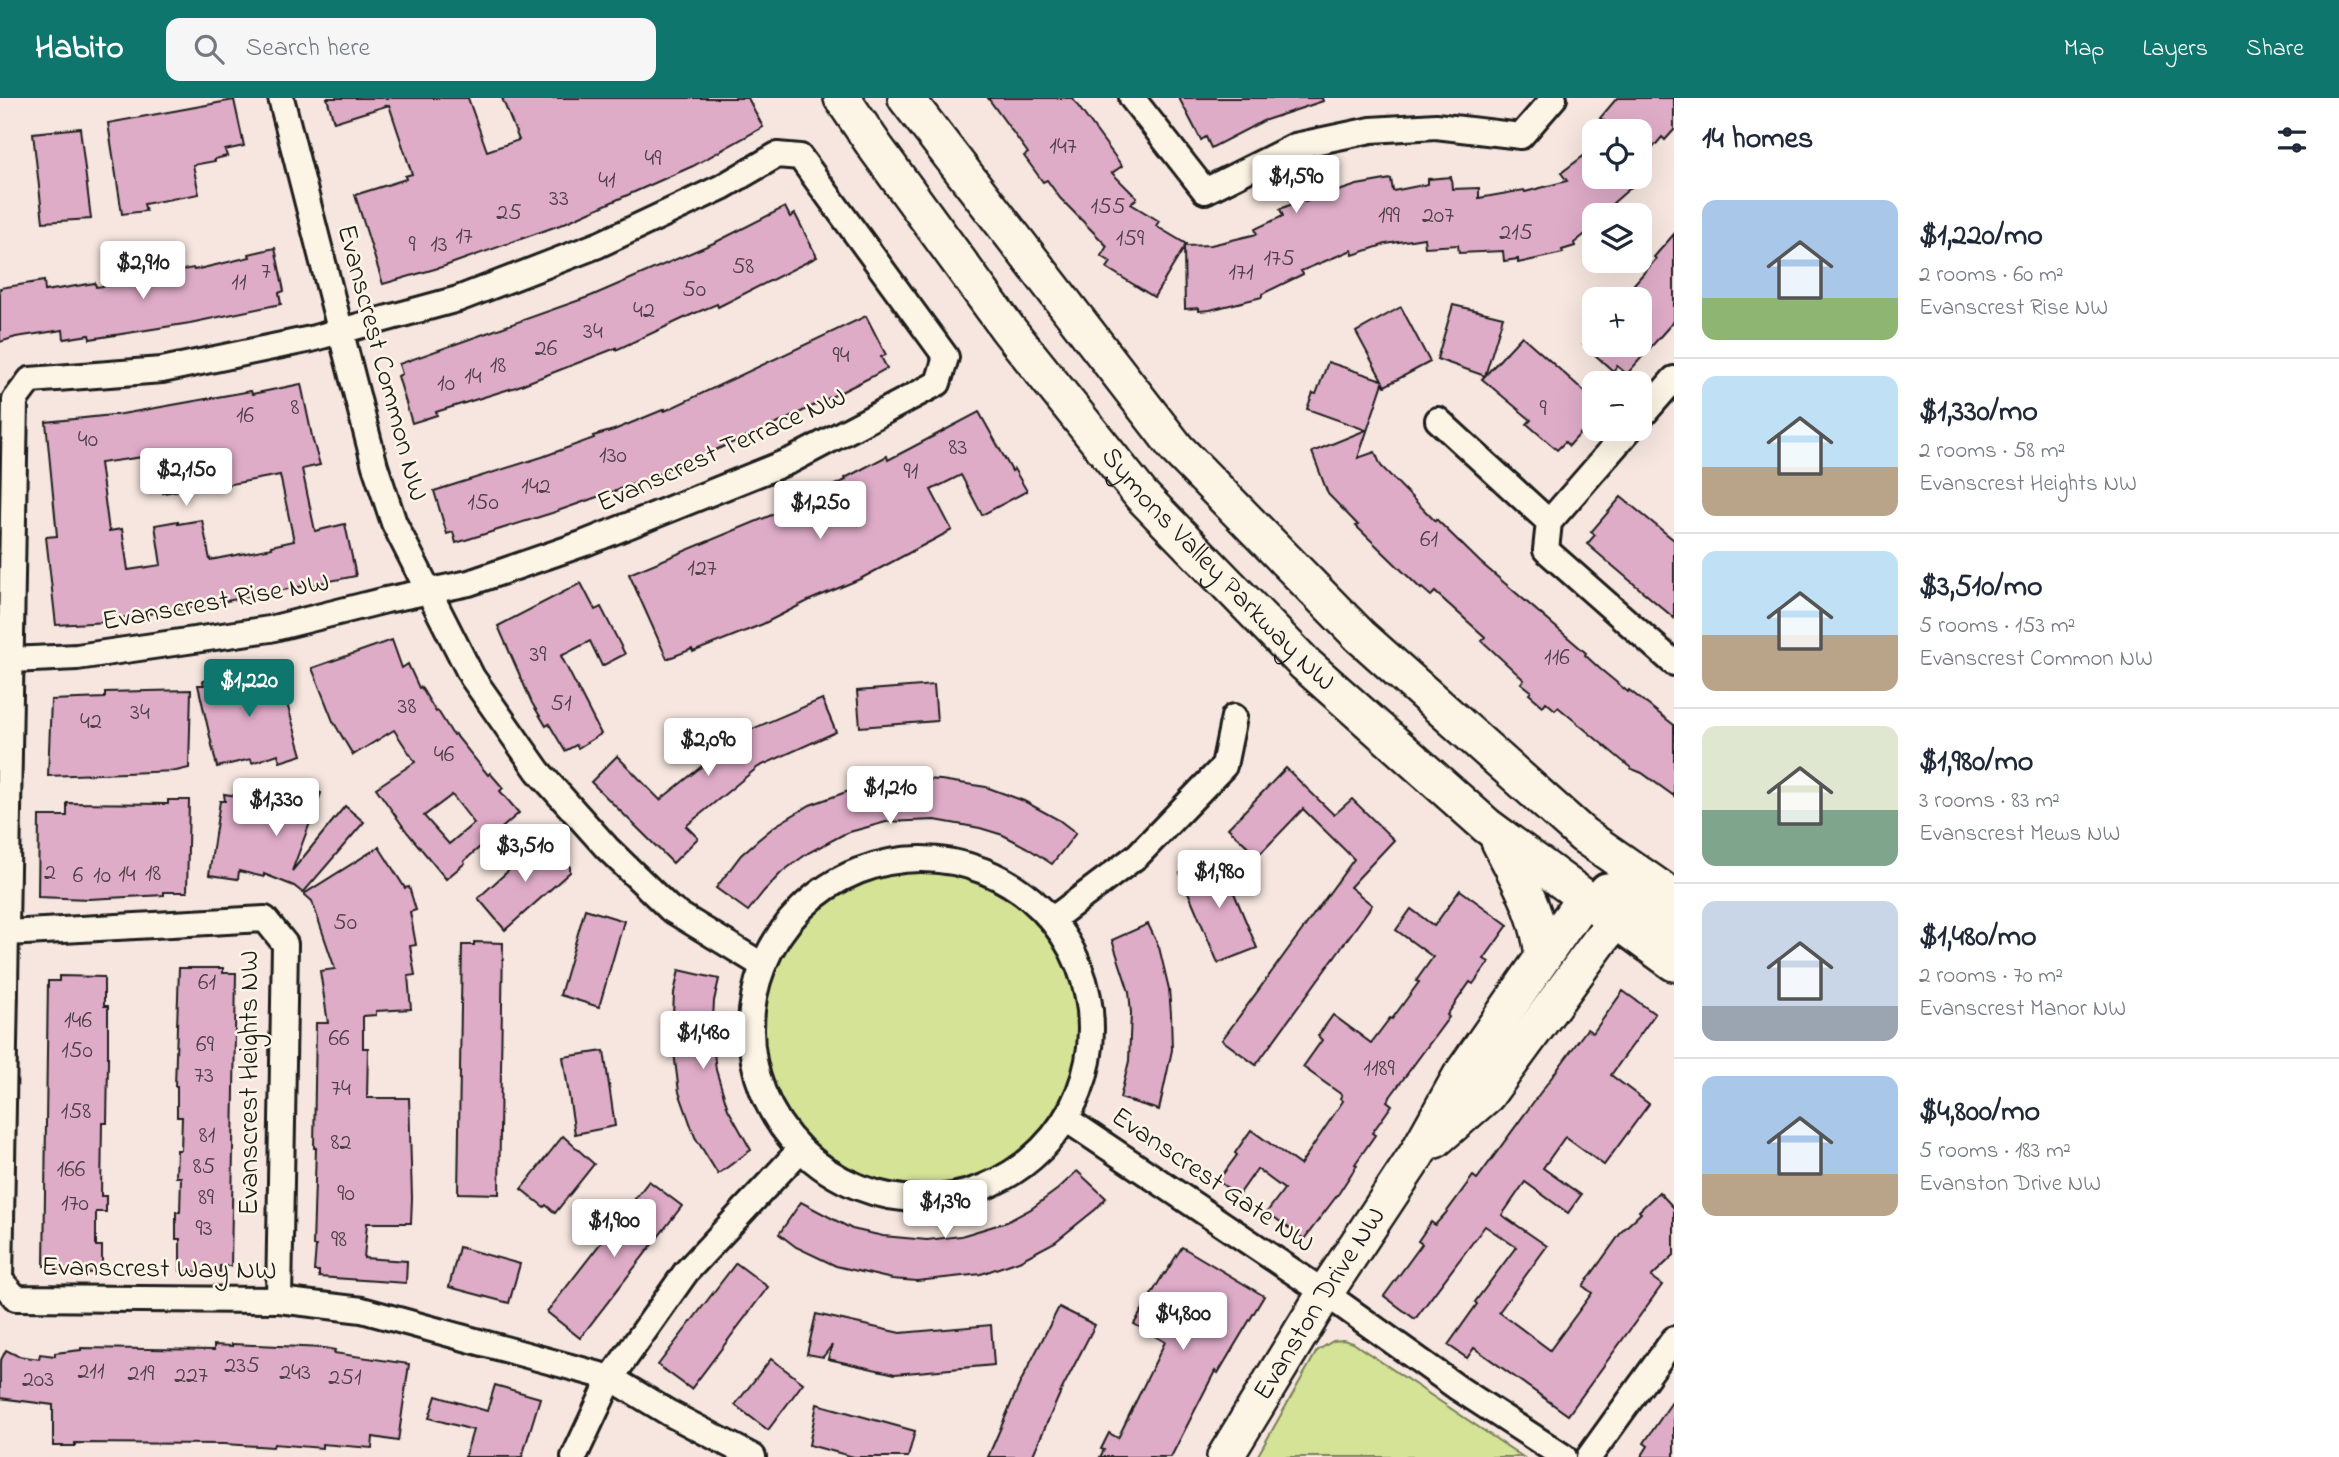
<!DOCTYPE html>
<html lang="en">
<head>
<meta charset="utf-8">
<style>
	body { margin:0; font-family:"Indie Flower",sans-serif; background:#f6f6f7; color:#1f2937; height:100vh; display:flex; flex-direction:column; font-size:26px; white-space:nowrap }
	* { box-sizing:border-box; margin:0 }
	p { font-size:23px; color:#747a83 }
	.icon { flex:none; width:38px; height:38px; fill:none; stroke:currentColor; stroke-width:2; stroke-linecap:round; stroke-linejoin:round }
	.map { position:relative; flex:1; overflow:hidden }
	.side { display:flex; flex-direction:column; background:#fff; width:665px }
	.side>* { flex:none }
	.fabs { position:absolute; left:1582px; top:21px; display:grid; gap:14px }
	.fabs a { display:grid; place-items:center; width:70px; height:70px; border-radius:14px; background:#fff; box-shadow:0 7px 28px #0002; font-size:35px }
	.price { position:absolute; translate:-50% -60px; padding:0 16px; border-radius:7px; background:#fff; color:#222; font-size:23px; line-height:46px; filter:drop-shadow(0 2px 4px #0008) }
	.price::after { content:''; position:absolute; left:50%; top:42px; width:21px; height:16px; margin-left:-10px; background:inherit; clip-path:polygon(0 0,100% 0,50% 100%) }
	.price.on { background:#0f766e; color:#fff }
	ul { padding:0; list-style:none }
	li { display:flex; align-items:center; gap:21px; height:175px; padding:0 28px }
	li+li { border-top:2px solid #e0e1e3 }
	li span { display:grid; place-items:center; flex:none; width:196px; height:140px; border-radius:14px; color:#555 }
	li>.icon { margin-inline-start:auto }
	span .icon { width:84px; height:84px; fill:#fffc; stroke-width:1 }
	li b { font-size:30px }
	h2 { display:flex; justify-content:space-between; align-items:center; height:84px; padding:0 28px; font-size:30px }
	header { display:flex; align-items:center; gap:42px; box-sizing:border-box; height:98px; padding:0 35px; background:#0f766e; color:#fff }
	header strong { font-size:33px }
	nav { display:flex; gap:38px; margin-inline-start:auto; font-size:24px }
	.search { width:490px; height:63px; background:#f6f6f7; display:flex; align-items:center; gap:18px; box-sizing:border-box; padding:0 24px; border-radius:14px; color:#747a83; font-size:26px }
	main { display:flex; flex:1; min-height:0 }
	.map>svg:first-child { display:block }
	.green { fill:#d5e397; stroke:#78805a; stroke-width:2 }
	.building { fill:#dfacc8; stroke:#1c1c1c; stroke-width:2; fill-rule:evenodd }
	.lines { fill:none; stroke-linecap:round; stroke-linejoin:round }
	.street-casing { stroke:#1c1c1c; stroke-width:30 }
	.secondary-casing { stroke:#1c1c1c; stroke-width:40 }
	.street { stroke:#fcf5e5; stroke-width:24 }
	.secondary { stroke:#fcf5e5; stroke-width:35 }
	.labels { text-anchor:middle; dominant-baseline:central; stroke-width:5; stroke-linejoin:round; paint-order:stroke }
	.number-label { font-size:24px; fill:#4d4047 }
	.street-label { font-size:28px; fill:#1c1c1c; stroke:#fcf5e5 }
</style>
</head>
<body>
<header>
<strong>Habito</strong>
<div class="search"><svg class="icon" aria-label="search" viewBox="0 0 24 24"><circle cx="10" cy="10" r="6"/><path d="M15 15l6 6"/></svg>Search here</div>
<nav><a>Map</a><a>Layers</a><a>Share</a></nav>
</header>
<main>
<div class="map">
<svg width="1674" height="1359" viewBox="0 0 1674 1359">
	<rect width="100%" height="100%" fill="#f6e6df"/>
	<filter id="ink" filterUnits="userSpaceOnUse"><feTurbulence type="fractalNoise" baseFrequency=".0143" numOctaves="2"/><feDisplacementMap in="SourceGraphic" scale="14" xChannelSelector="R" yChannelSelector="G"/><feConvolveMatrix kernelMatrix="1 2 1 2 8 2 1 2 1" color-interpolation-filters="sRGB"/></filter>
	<g filter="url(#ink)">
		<g class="green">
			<circle cx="921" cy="932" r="159"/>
			<polygon points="1343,1242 1353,1245 1523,1359 1257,1359 1317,1253 1333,1243"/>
		</g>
		<g class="building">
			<polygon points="327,0 468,0 487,53 519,42 502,0 748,0 763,29 693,68 560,127 445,168 383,186 355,97 406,81 405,78 412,76 389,7 334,24"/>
			<polygon points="988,0 1072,0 1122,68 1112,75 1137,100 1131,106 1159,123 1156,128 1186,146 1185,148 1211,147 1257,136 1255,131 1283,118 1280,111 1304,101 1305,104 1357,87 1391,81 1393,93 1428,86 1428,81 1451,79 1452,91 1479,90 1479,100 1524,92 1525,94 1567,83 1561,75 1594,50 1594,79 1643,79 1613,105 1616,108 1604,117 1594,117 1594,129 1574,145 1575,148 1562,152 1563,155 1518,165 1518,161 1504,163 1503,153 1459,155 1458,147 1425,149 1424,140 1386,146 1353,157 1352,152 1301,173 1303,176 1262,196 1262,199 1210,212 1199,213 1199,210 1185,211 1184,150 1154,199 1107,170 1111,164 1101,158 1107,148 1060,100 1047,82 1043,84 1024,58 1028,55"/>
			<polygon points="1179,0 1322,0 1323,3 1263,23 1211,50 1206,39 1201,42"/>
			<polygon points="1617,0 1674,0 1674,32 1665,42 1662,39 1640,65 1640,33 1616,33 1600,20"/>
			<polygon points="234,2 244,48 225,52 227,58 215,61 215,63 193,67 199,96 144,106 146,113 122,116 108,25"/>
			<polygon points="80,30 91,121 43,124 33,35"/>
			<polygon points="785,109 790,119 795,116 817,159 718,209 717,206 693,216 616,252 616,250 516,289 436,314 437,317 412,325 398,278 402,276 399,266 591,198 716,144"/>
			<polygon points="1674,136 1674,223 1627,276 1617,268 1613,273 1584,247 1640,247 1640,201 1621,201 1656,161 1654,159"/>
			<polygon points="275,150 284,193 279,195 281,206 190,225 90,241 89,237 64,241 63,232 16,239 0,244 0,190 44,183 45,193 95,185 96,189 112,187 172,177 172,174 193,170 194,172 250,159 249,156"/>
			<polygon points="1453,207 1503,219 1485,278 1437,261"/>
			<polygon points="1401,209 1430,264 1385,288 1383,285 1358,360 1375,354 1381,368 1435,423 1436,421 1480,464 1586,555 1585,557 1599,570 1628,594 1629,592 1674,627 1674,698 1642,675 1632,671 1558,609 1555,612 1546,604 1543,608 1529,596 1531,593 1521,585 1524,582 1482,543 1485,539 1435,494 1431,498 1422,490 1421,491 1356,428 1358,427 1328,396 1312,354 1366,332 1307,311 1313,295 1316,296 1320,286 1328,264 1382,282 1356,234"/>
			<polygon points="866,218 886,257 881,259 887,270 869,280 781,324 645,382 552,415 456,445 453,434 447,436 434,393 542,359 594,340 593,338 614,332 665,311 665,313"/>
			<polygon points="1522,238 1594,302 1594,320 1569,348 1565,344 1557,352 1527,326 1531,322 1482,281"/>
			<path d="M301,286L313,343L320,367L302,371L315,433L345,426L356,478L196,509L107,522V524L56,527L46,439L57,438L46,324L122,316L251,293L252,296ZM157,357L163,395L215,386V389L280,377L294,443L271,448L272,450L210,462L202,422L178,426V423L155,427L161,467L128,472L122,431L109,433L100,365Z"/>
			<polygon points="979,314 1012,373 1014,371 1027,393 982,417 961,377 931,392 952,432 860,481 810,502 763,526 693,554 692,551 667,561 629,476 779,414 778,412 846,382 845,380 887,358 888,362 911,350"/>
			<polygon points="1621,399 1674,442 1674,520 1587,446 1595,437 1591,434"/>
			<polygon points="581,485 595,512 601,509 625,556 602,568 590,543 561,558 601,636 578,650 576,647 565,653 549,626 546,628 532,605 498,528"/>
			<path d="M392,542L402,570L408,566L419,590L421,589L436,614L438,613L453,637L455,636L488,677L490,675L503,690L500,693L519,715L464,763L465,765L446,781L407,734L376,690L415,664L394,632L353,657L333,623L312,570ZM452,697L474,725L449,746L424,718Z"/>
			<polygon points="272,571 276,583 280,582 302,657 280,664 278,656 252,665 251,661 217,669 198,587 204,587 203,583 224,578 225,581 248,574 249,578"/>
			<polygon points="934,587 937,623 860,629 857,593"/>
			<polygon points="191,592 189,670 176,673 48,678 51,602 105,600 105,594"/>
			<polygon points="822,601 836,634 758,669 686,728 698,740 673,765 591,684 617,658 660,702 743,635"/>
			<polygon points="1286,670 1334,717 1352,701 1394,742 1350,789 1372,807 1256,967 1222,942 1354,761 1303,711 1258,758 1228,730"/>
			<polygon points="922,681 941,682 986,689 1024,703 1059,722 1076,735 1052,766 1026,749 1003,737 980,730 935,722 886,724 846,735 808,755 782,774 764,793 748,813 716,790 741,757 758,742 775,728 810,707 860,689 866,703 865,688 883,684"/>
			<polygon points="301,687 321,695 292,773 345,708 364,724 303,795 294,788 264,776 264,779 239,773 238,781 209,777 220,703 225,703 224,696 264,702 262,694 295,702"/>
			<polygon points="168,702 189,702 187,794 164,794 164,797 89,801 38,799 39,718 67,718 67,705 168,706"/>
			<polygon points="545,740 570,768 570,774 505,832 478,800"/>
			<polygon points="379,749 405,790 409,789 416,812 410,814 416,847 410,848 415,877 408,878 411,911 376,913 376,917 363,918 363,950 368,950 367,1000 409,1000 412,1100 411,1125 367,1125 364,1160 407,1163 406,1185 319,1179 319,1173 314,1173 316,1148 313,1148 316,1050 314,1050 316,925 328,925 320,873 335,871 312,803 304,796"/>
			<polygon points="1219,759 1257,850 1218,865 1180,775"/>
			<polygon points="1460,792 1508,827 1484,861 1489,864 1473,886 1470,884 1447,917 1449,919 1387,1003 1392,1007 1372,1035 1375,1037 1355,1066 1357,1067 1339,1095 1304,1141 1267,1114 1284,1091 1257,1071 1238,1098 1218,1083 1237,1057 1235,1055 1251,1032 1300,1067 1343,1003 1340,1000 1342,997 1303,969 1322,942 1318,938 1333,917 1371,945 1390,920 1392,921 1419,884 1416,883 1433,859 1396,832 1411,811 1434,828"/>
			<polygon points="585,811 624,823 599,909 560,897"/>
			<polygon points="1148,826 1159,849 1169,891 1171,916 1172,952 1159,1012 1120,1000 1129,963 1131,915 1129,894 1112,842"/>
			<polygon points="474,844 503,845 499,1096 458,1095 462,847 474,847"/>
			<polygon points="179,870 223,870 223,875 236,875 231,1168 220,1168 220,1174 180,1173 180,1141 176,1141 176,1114 180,1114 181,1079 176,1079 177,1052 181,1052 182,1019 177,1019 177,988 175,988"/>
			<polygon points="679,872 719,881 714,903 712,937 716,972 728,1011 751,1052 718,1076 695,1039 679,994 672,939 674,895"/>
			<polygon points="59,878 104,879 104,908 108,908 108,964 107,1025 102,1025 101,1098 106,1098 106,1114 96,1114 96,1148 102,1148 102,1175 56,1174 56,1168 44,1168 48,883 59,883"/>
			<polygon points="1623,893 1655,916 1611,977 1649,1006 1604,1067 1565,1039 1543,1070 1581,1097 1568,1115 1525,1084 1502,1117 1547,1148 1499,1214 1550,1252 1592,1195 1583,1188 1623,1132 1641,1115 1639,1113 1659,1094 1674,1110 1674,1157 1651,1179 1662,1187 1568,1317 1474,1250 1467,1260 1448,1247 1477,1206 1475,1204 1516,1149 1485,1128 1415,1221 1384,1198 1422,1146 1418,1143 1431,1124 1435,1127 1445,1116 1473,1078 1477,1081 1587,931 1593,935"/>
			<polygon points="604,953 615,1028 575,1036 563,959"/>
			<polygon points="563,1038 594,1066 555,1115 546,1107 544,1109 521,1091"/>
			<polygon points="1077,1073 1106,1100 1096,1111 1055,1144 1019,1163 981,1176 917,1183 892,1181 836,1168 796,1149 779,1136 801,1104 852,1131 883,1138 927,1142 961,1138 1007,1124 1031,1111 1058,1091"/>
			<polygon points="649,1083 682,1108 580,1240 547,1214"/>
			<polygon points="459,1149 520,1166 509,1205 449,1189"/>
			<polygon points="1182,1149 1264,1198 1218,1275 1215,1273 1171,1359 1100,1359 1104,1352 1101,1351 1109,1335 1118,1340 1165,1244 1134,1226 1164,1175 1165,1176"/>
			<polygon points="736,1165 768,1189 691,1291 658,1267"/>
			<polygon points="1059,1209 1095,1227 1062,1291 1032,1359 988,1359 1020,1285"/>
			<polygon points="816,1216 900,1235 991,1227 994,1267 895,1276 828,1261 832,1247 823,1259 807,1256"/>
			<polygon points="232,1246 324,1250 335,1252 334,1255 409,1266 398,1343 373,1339 372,1350 322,1346 322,1350 274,1346 273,1349 224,1346 75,1345 75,1348 53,1348 53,1307 0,1300 0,1264 6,1252 18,1258 39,1261 40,1256 55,1258 55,1255 81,1252 81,1250 214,1252 214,1247 232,1248"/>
			<polygon points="771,1261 803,1285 768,1332 735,1307"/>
			<polygon points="495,1287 540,1300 522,1359 465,1359 473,1332 429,1320 436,1298 487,1313"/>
			<polygon points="1674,1301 1674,1359 1641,1359 1648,1348 1644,1345"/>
			<polygon points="817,1306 915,1333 908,1359 854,1359 809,1347"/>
		</g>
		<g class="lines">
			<defs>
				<g id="street">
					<polyline points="281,0 375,368 394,425 472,579 538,673 607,750 670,811 762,867"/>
					<polyline points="1132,0 1205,93 1295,48 1371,32 1436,28 1521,38 1554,0"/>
					<polyline points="1640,320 1674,281"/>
					<polyline points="1438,322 1549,424"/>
					<polyline points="1630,331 1549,424 1546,452 1674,565"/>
					<path d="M10,562L77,559L270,531L386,502L469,485L585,445L792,362L938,285L946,259L800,59L777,57L722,89L598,147L458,201L311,241L162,272L30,282L15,302C9,595 6,889 0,1182L16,1200L279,1202L362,1212L611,1280L669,1315L753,1359"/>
					<circle cx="921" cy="931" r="170"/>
					<polyline points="1053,821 1138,757 1224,668 1234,619"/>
					<polyline points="7,835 265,821 285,846 279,1202"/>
					<polyline points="1066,1021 1325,1195 1458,1290 1564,1359"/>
					<polyline points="574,1359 611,1280 686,1174 800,1052"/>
					<polyline points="1589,1359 1674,1241"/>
				</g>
				<g id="secondary">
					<path id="s1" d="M842,0L876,50L1008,231L1141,397L1305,566L1487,728L1674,865"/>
					<polyline points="906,0 1177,351 1360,538 1583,737 1674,800"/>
					<path d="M1499,743C1519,783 1538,812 1543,858"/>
					<polyline points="1607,793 1674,829"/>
					<polyline points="1435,1042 1487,997 1615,822 1642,779"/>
					<path id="s2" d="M1225,1359L1325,1195L1417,1056L1460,979L1584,800"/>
				</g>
			</defs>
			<use href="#street" class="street-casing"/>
			<use href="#secondary" class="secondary-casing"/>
			<use href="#street" class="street"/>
			<use href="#secondary" class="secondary"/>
		</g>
	</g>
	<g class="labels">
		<g class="number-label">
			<text x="1063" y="49">147</text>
			<text x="653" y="61">49</text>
			<text x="607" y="83">41</text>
			<text x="559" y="101">33</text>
			<text x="1108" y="109">155</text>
			<text x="509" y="115">25</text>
			<text x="1389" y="118">199</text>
			<text x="1438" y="118">207</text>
			<text x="1516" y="135">215</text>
			<text x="464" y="139">17</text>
			<text x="1130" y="141">159</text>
			<text x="412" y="147">9</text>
			<text x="439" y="147">13</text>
			<text x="1279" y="161">175</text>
			<text x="743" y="169">58</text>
			<text x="266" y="174">7</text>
			<text x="1241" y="175">171</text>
			<text x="239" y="185">11</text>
			<text x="694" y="192">50</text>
			<text x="644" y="213">42</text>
			<text x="593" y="234">34</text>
			<text x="546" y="251">26</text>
			<text x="841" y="258">94</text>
			<text x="498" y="268">18</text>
			<text x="473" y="279">14</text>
			<text x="446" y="286">10</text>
			<text x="295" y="310">8</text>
			<text x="1543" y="311">9</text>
			<text x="245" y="318">16</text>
			<text x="88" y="342">40</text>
			<text x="958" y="350">83</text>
			<text x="613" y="358">130</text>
			<text x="911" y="374">91</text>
			<text x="536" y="389">142</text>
			<text x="483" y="405">150</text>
			<text x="1429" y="442">61</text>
			<text x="702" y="471">127</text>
			<text x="538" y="557">39</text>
			<text x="1557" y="560">116</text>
			<text x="561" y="606">51</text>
			<text x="407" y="609">38</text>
			<text x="140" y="615">34</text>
			<text x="91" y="624">42</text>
			<text x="444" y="657">46</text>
			<text x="50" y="775">2</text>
			<text x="153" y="776">18</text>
			<text x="127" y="777">14</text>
			<text x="78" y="778">6</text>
			<text x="102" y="778">10</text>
			<text x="345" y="825">50</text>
			<text x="207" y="885">61</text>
			<text x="78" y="923">146</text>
			<text x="339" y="941">66</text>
			<text x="205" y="947">69</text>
			<text x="77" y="953">150</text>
			<text x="1379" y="971">1189</text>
			<text x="204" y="978">73</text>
			<text x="341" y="991">74</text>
			<text x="76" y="1014">158</text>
			<text x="207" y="1038">81</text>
			<text x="341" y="1045">82</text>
			<text x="204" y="1069">85</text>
			<text x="71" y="1072">166</text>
			<text x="346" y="1096">90</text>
			<text x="206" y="1100">89</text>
			<text x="75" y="1106">170</text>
			<text x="204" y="1131">93</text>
			<text x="339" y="1142">98</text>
			<text x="242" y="1268">235</text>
			<text x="91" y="1274">211</text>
			<text x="295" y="1275">243</text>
			<text x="141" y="1276">219</text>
			<text x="191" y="1278">227</text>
			<text x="345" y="1280">251</text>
			<text x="38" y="1282">203</text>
		</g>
		<g class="street-label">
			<text transform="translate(381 265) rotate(75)">Evanscrest Common NW</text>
			<text transform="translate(722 353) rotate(-24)">Evanscrest Terrace NW</text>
			<text stroke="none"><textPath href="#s1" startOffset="604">Symons Valley Parkway NW</textPath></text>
			<text transform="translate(216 505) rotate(-10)">Evanscrest Rise NW</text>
			<text transform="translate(250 985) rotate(-90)">Evanscrest Heights NW</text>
			<text transform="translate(1212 1083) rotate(34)">Evanscrest Gate NW</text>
			<text transform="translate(159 1172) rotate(1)">Evanscrest Way NW</text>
			<text stroke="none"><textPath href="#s2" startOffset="180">Evanston Drive NW</textPath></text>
		</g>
	</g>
</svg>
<div class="fabs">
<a><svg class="icon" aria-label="locate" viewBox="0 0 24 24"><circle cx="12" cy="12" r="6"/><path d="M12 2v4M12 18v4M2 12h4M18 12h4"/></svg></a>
<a><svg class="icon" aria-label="layers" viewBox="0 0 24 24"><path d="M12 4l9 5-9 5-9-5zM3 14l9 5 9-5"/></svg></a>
<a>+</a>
<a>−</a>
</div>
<b class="price" style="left:1296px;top:117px">$1,590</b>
<b class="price" style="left:143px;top:203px">$2,910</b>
<b class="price" style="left:186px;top:410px">$2,150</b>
<b class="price" style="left:820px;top:443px">$1,250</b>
<b class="price on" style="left:249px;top:621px">$1,220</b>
<b class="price" style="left:708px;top:680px">$2,090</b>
<b class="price" style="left:890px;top:728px">$1,210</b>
<b class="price" style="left:276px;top:740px">$1,330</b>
<b class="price" style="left:525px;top:786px">$3,510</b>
<b class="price" style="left:1219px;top:812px">$1,980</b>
<b class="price" style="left:703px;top:973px">$1,480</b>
<b class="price" style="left:945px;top:1142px">$1,390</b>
<b class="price" style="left:614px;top:1161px">$1,900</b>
<b class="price" style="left:1183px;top:1254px">$4,800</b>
</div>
<section class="side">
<h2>14 homes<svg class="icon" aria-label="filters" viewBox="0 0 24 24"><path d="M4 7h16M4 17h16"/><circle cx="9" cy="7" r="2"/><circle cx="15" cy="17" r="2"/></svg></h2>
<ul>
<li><span style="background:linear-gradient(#a9c7e8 70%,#8fb573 0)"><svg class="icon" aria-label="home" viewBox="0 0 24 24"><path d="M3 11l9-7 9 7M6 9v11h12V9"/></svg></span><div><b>$1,220/mo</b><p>2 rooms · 60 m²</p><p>Evanscrest Rise NW</p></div></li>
<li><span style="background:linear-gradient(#bfe0f5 65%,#b9a48a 0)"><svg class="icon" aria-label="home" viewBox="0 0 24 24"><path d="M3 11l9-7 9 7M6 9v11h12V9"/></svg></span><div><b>$1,330/mo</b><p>2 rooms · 58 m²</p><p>Evanscrest Heights NW</p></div></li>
<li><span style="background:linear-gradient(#bfe0f5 60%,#b9a48a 0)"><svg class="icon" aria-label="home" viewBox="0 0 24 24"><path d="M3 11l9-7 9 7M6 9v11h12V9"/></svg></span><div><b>$3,510/mo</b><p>5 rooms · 153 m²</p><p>Evanscrest Common NW</p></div></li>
<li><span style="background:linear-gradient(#dfe7d0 60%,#7fa58c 0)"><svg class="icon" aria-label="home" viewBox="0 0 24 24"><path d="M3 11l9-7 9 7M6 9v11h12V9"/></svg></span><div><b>$1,980/mo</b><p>3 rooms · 83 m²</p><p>Evanscrest Mews NW</p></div></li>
<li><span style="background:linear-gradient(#c9d6e8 75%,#9aa5b1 0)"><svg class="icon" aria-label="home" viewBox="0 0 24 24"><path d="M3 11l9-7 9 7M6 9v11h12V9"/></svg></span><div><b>$1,480/mo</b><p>2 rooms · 70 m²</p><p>Evanscrest Manor NW</p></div></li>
<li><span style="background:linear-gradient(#a9c7e8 70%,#b9a48a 0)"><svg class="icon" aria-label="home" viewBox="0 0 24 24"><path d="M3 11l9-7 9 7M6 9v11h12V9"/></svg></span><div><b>$4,800/mo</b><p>5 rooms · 183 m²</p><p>Evanston Drive NW</p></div></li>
</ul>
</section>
</main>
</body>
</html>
